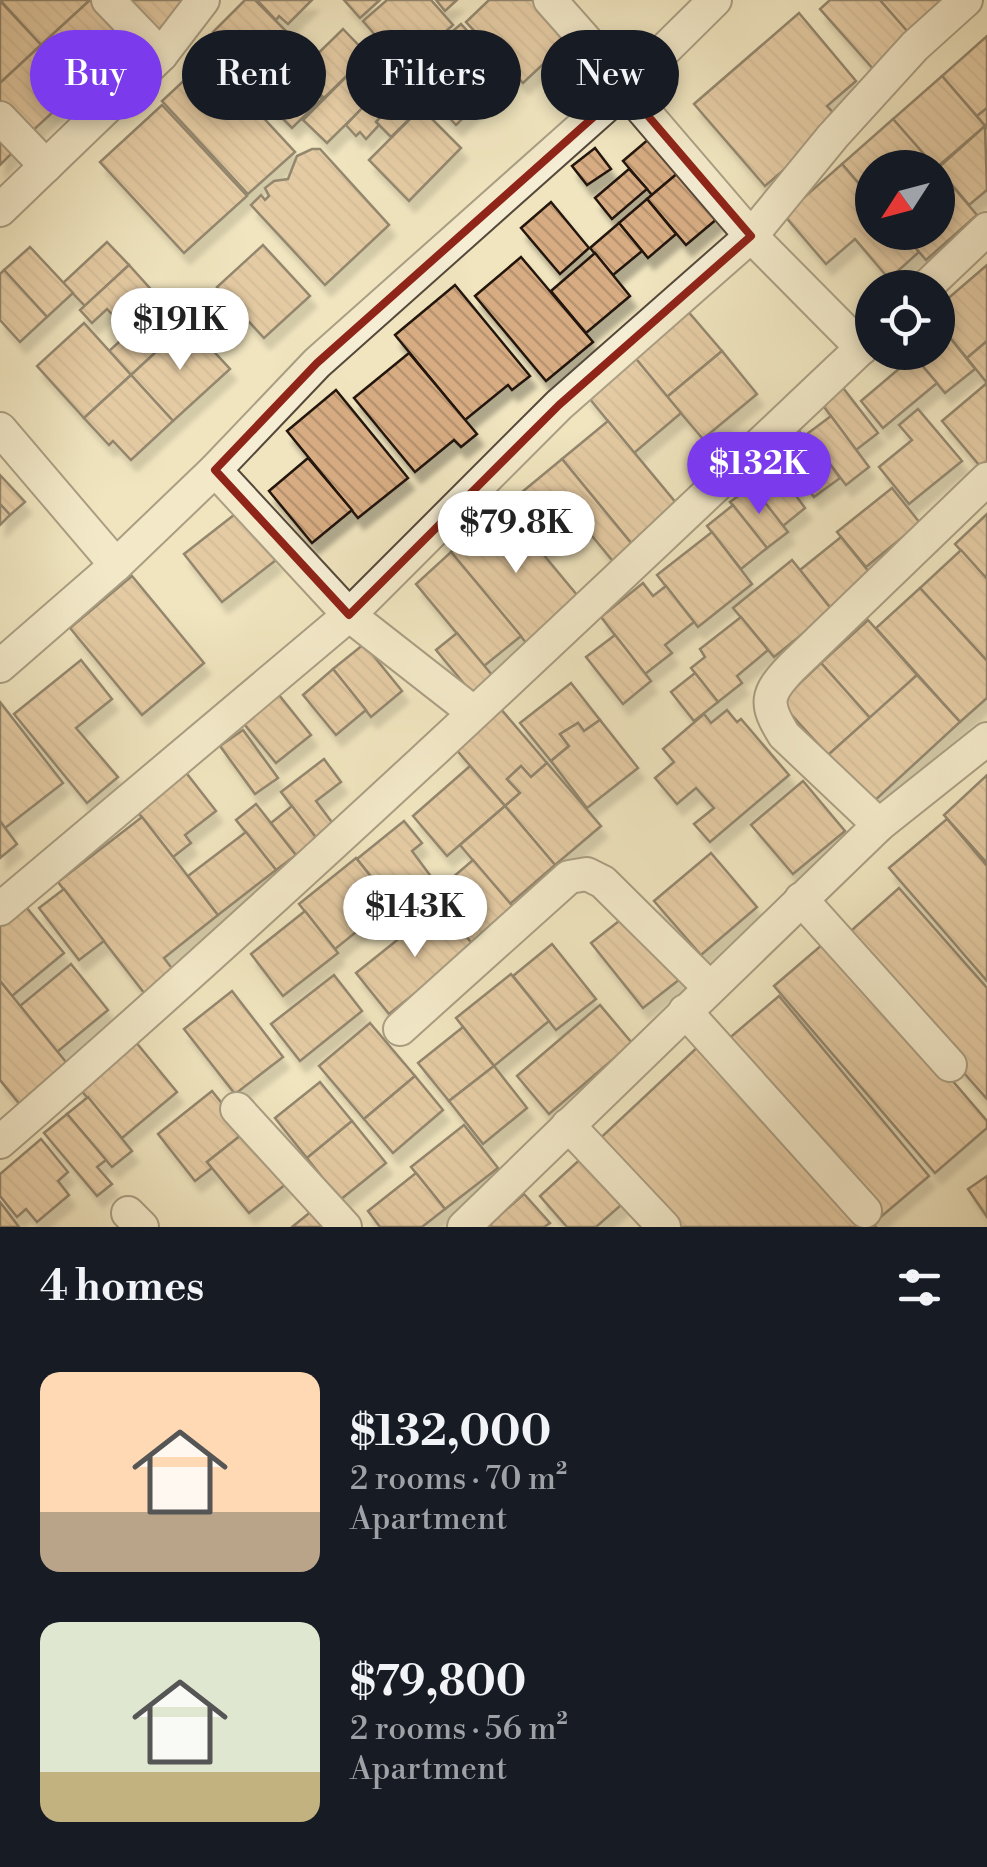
<!DOCTYPE html>
<html lang="en">
<head>
<meta charset="utf-8">
<style>
	body { margin:0; font-family:"Libre Bodoni",serif; background:#20242c; color:#f1f3f6; height:100vh; display:flex; flex-direction:column; font-size:38px; white-space:nowrap }
	* { box-sizing:border-box; margin:0 }
	p { font-size:32px; color:#9ea1a6 }
	.icon { flex:none; width:55px; height:55px; fill:none; stroke:currentColor; stroke-width:2; stroke-linecap:round; stroke-linejoin:round }
	.map { position:relative; height:1227px; overflow:hidden }
	.sheet { display:flex; flex-direction:column; background:#171b24; flex:1 }
	.sheet>* { flex:none }
	.banner { position:absolute; left:30px; top:30px; width:928px; height:90px; display:flex; gap:20px }
	.needle { width:65px; rotate:234deg }
	.fabs { position:absolute; left:855px; top:150px; display:grid; gap:20px }
	.fabs a { display:grid; place-items:center; width:100px; height:100px; border-radius:50%; background:#171b24; box-shadow:0 5px 15px #0003; font-size:50px }
	.price { position:absolute; translate:-50% -85px; padding:0 22px; border-radius:35px; background:#fff; color:#222; font-size:32px; line-height:65px; filter:drop-shadow(0 2px 5px #0008) }
	.price::after { content:''; position:absolute; left:50%; top:60px; width:30px; height:22px; margin-left:-15px; background:inherit; clip-path:polygon(0 0,100% 0,50% 100%) }
	.price.current { background:#7c3aed; color:#fff }
	ul { padding:0; list-style:none }
	li { display:flex; align-items:center; gap:30px; height:250px; padding:0 40px }
	li span { display:grid; place-items:center; flex:none; width:280px; height:200px; border-radius:20px; color:#555 }
	li>.icon { margin-inline-start:auto }
	span .icon { width:120px; height:120px; fill:#fffc; stroke-width:1 }
	li b { font-size:42px }
	h2 { display:flex; justify-content:space-between; align-items:center; height:120px; padding:0 40px; font-size:42px }
	.pill { padding:0 35px; border-radius:45px; background:#171b24; box-shadow:0 5px 15px #0003; font-size:35px; line-height:90px }
	.pill.current { background:#7c3aed; color:#fff }
	.map>svg:first-child { display:block }
	.building { fill:url(#building-back-hatch); stroke:#22140d; stroke-width:2.5; filter:url(#shadow) }
	.lines { fill:none; stroke-linecap:round; stroke-linejoin:round }
	.street-casing { stroke:#56483a; stroke-width:36 }
	.street { stroke:#f5eed5; stroke-width:32 }
	.marked { fill:none; stroke:#8f2418; stroke-width:8; stroke-linejoin:round }
</style>
</head>
<body>
<div class="map">
<svg width="987" height="1227" viewBox="0 0 987 1227">
	<defs>
		<pattern id="building-back-hatch" width="6" height="6" patternUnits="userSpaceOnUse" patternTransform="scale(2.5)"><rect width="6" height="6" fill="#d7ac82"/><path d="M-1 5l2 2M0 0l6 6M5-1l2 2" fill="none" stroke="#b8936f"/></pattern>
		<filter id="shadow"><feDropShadow dx="6" dy="11" stdDeviation="2.5" flood-color="#0004"/></filter>
	</defs>
	<rect width="100%" height="100%" fill="#f0e5bf"/>
	<filter id="stains"><feTurbulence type="fractalNoise" baseFrequency=".002" numOctaves="4"/><feColorMatrix values="0 0 0 0 .2 0 0 0 0 .09 0 0 0 0 .02 0 0 0 .5 -.17"/></filter>
	<radialGradient id="worn" r=".72"><stop offset=".6" stop-color="#630" stop-opacity="0"/><stop offset="1" stop-color="#630" stop-opacity=".3"/></radialGradient>
	<g class="building">
		<polygon points="0,0 90,0 41,45"/>
		<polygon points="90,0 128,42 80,87 41,45"/>
		<polygon points="127,0 190,0 156,32"/>
		<polygon points="245,0 255,0 304,49 267,86 213,32"/>
		<polygon points="257,0 312,0 288,24 279,16 276,20"/>
		<polygon points="344,0 380,0 360,18"/>
		<polygon points="387,0 431,0 453,25 404,68 363,21"/>
		<polygon points="436,0 457,0 445,11"/>
		<polygon points="489,0 534,0 570,39 523,83 466,22"/>
		<polygon points="830,0 880,0 913,37 875,71 820,9"/>
		<polygon points="880,0 944,0 908,32"/>
		<polygon points="0,1 41,45 0,83"/>
		<polygon points="799,13 856,81 827,106 841,121 765,186 694,104"/>
		<polygon points="461,24 508,75 456,125 406,71"/>
		<polygon points="343,29 368,55 324,98 298,73"/>
		<polygon points="987,36 987,108 977,116 942,76"/>
		<polygon points="41,45 80,87 27,136 0,107 0,83"/>
		<polygon points="368,55 392,79 327,143 303,120"/>
		<polygon points="208,58 295,152 248,194 162,101"/>
		<polygon points="289,65 322,99 292,128 259,95"/>
		<polygon points="942,76 985,126 936,168 893,119"/>
		<polygon points="392,79 405,92 392,106 378,92"/>
		<polygon points="405,92 421,108 391,137 376,122"/>
		<polygon points="367,103 380,117 376,122 379,125 366,139 360,132 356,136 346,125"/>
		<polygon points="162,105 247,196 184,253 100,162"/>
		<polygon points="421,108 461,148 409,201 369,160"/>
		<polygon points="987,108 987,128 977,116"/>
		<polygon points="893,119 936,168 872,168 872,199 842,164"/>
		<polygon points="985,126 987,190 969,205 938,168"/>
		<polygon points="0,134 15,150 0,165"/>
		<polygon points="650,138 679,172 652,195 623,161"/>
		<polygon points="595,148 611,169 587,185 572,166"/>
		<polygon points="312,149 320,149 389,225 325,285 251,205 261,195 265,200 269,196 265,188 274,181 288,179 297,156"/>
		<polygon points="842,164 872,199 872,232 902,232 919,252 889,279 855,239 826,264 784,215"/>
		<polygon points="629,169 647,189 612,219 595,198"/>
		<polygon points="938,169 977,215 926,260 902,232 938,232"/>
		<polygon points="679,172 718,218 686,245 647,199"/>
		<polygon points="647,199 676,234 648,258 619,223"/>
		<polygon points="551,202 589,248 560,274 521,228"/>
		<polygon points="619,223 642,251 613,275 590,248"/>
		<polygon points="107,242 129,265 85,306 63,283"/>
		<polygon points="263,245 310,296 264,338 217,287"/>
		<polygon points="30,247 73,293 47,317 4,270"/>
		<polygon points="595,253 630,296 586,333 551,291"/>
		<polygon points="521,257 593,342 546,381 475,296"/>
		<polygon points="129,265 184,326 131,375 109,351 129,333 107,309 92,323 80,310"/>
		<polygon points="987,265 987,341 967,358 938,323 938,307"/>
		<polygon points="4,270 47,317 20,342 0,320 0,274"/>
		<polygon points="455,285 530,376 512,390 508,385 465,420 395,335"/>
		<polygon points="686,309 722,351 667,397 632,354"/>
		<polygon points="84,323 131,375 84,418 37,366"/>
		<polygon points="938,323 975,369 945,393 911,352 938,352"/>
		<polygon points="183,327 200,346 205,342 230,369 173,421 131,375"/>
		<polygon points="987,341 987,383 967,358"/>
		<polygon points="722,351 757,394 703,439 667,397"/>
		<polygon points="409,353 477,434 461,447 454,440 415,472 354,398"/>
		<polygon points="632,354 681,413 634,453 585,393"/>
		<polygon points="914,356 937,383 883,428 861,401"/>
		<polygon points="131,375 173,421 131,460 113,441 109,445 84,418"/>
		<polygon points="987,383 987,461 980,466 942,421"/>
		<polygon points="840,384 878,433 856,450 819,400"/>
		<polygon points="336,390 408,478 358,518 287,431"/>
		<polygon points="918,409 962,461 909,504 879,467 912,440 899,425"/>
		<polygon points="831,416 869,467 846,485 807,434"/>
		<polygon points="608,421 682,510 636,549 562,459"/>
		<polygon points="792,422 803,436 774,458 764,445"/>
		<polygon points="816,445 840,478 814,497 790,465"/>
		<polygon points="767,449 798,489 794,493 805,508 783,526 740,471"/>
		<polygon points="308,458 352,510 312,543 269,491"/>
		<polygon points="562,459 636,549 616,565 579,520 542,552 504,507"/>
		<polygon points="0,475 25,502 10,515 0,504"/>
		<polygon points="752,486 788,532 767,548 730,502"/>
		<polygon points="892,488 920,523 866,567 837,532"/>
		<polygon points="0,504 10,515 0,525"/>
		<polygon points="733,505 767,548 741,569 707,526"/>
		<polygon points="504,507 582,601 528,645 451,552"/>
		<polygon points="239,511 276,560 222,602 184,554"/>
		<polygon points="987,514 987,575 985,577 955,544"/>
		<polygon points="712,532 752,584 698,627 657,575"/>
		<polygon points="841,537 873,577 832,610 800,570"/>
		<polygon points="961,550 987,579 987,661 920,588"/>
		<polygon points="451,552 521,636 484,666 416,584"/>
		<polygon points="792,560 832,610 774,657 733,608"/>
		<polygon points="132,576 204,663 142,715 70,628"/>
		<polygon points="643,583 653,596 666,586 694,622 665,645 672,653 645,674 601,617"/>
		<polygon points="920,588 987,661 987,698 960,722 876,628"/>
		<polygon points="741,617 768,650 737,676 742,683 718,702 691,668 705,657 700,649"/>
		<polygon points="868,620 917,675 870,718 821,663"/>
		<polygon points="457,633 497,681 476,698 436,650"/>
		<polygon points="615,635 651,681 623,704 586,657"/>
		<polygon points="364,644 402,691 371,717 333,669"/>
		<polygon points="81,660 112,699 76,728 118,777 87,803 14,714"/>
		<polygon points="821,663 870,718 828,755 780,702"/>
		<polygon points="333,669 366,710 336,735 303,695"/>
		<polygon points="695,673 718,702 694,721 671,692"/>
		<polygon points="917,675 960,722 872,803 828,755"/>
		<polygon points="571,683 600,720 584,731 578,723 560,734 569,746 551,761 520,723"/>
		<polygon points="275,690 311,735 276,763 240,719"/>
		<polygon points="0,702 63,783 5,828 0,821"/>
		<polygon points="500,708 547,763 531,777 521,766 507,779 520,793 505,806 454,747"/>
		<polygon points="727,710 737,722 741,719 789,775 710,842 694,824 714,808 696,788 677,804 655,778 674,762 663,749 704,714 711,723"/>
		<polygon points="600,720 638,768 587,808 551,761 569,746 560,734 578,723 584,731"/>
		<polygon points="243,730 278,778 255,794 220,746"/>
		<polygon points="173,756 216,811 185,835 191,843 173,857 133,806"/>
		<polygon points="324,759 341,782 316,801 334,825 317,839 281,792"/>
		<polygon points="547,763 601,826 555,865 505,806 520,793 507,779 521,766 531,777"/>
		<polygon points="470,766 505,806 447,856 413,816"/>
		<polygon points="987,775 987,863 944,815"/>
		<polygon points="803,781 845,831 793,874 751,825"/>
		<polygon points="256,804 296,855 276,870 236,820"/>
		<polygon points="292,806 317,839 296,855 271,823"/>
		<polygon points="505,806 555,865 510,904 460,845"/>
		<polygon points="142,817 218,915 164,958 177,975 148,998 58,882"/>
		<polygon points="947,819 987,866 987,981 889,868"/>
		<polygon points="0,821 17,844 0,858"/>
		<polygon points="404,821 422,843 412,851 435,882 399,911 357,859"/>
		<polygon points="246,832 276,870 218,915 188,876"/>
		<polygon points="711,853 757,907 701,955 654,901"/>
		<polygon points="356,858 392,903 335,949 299,904"/>
		<polygon points="473,860 515,909 474,946 431,896"/>
		<polygon points="899,888 987,988 987,1099 844,937"/>
		<polygon points="64,889 104,941 79,960 39,908"/>
		<polygon points="17,896 64,953 12,996 0,981 0,910"/>
		<polygon points="441,905 474,946 389,1014 356,973"/>
		<polygon points="305,911 338,953 283,996 251,954"/>
		<polygon points="628,914 680,979 643,1008 591,943"/>
		<polygon points="830,938 987,1121 987,1128 935,1173 774,986"/>
		<polygon points="552,944 596,999 556,1030 513,976"/>
		<polygon points="71,964 108,1010 57,1052 20,1006"/>
		<polygon points="511,974 549,1021 494,1066 456,1018"/>
		<polygon points="334,975 362,1011 300,1061 271,1024"/>
		<polygon points="0,981 70,1067 22,1107 0,1080"/>
		<polygon points="232,991 283,1057 235,1094 184,1029"/>
		<polygon points="779,996 929,1176 876,1221 726,1041"/>
		<polygon points="600,1005 632,1043 549,1114 517,1076"/>
		<polygon points="370,1023 415,1076 364,1119 319,1066"/>
		<polygon points="463,1027 494,1066 449,1101 418,1063"/>
		<polygon points="130,1035 177,1092 122,1138 74,1082"/>
		<polygon points="703,1042 876,1227 671,1227 594,1144"/>
		<polygon points="494,1066 527,1108 483,1144 449,1101"/>
		<polygon points="415,1076 443,1110 393,1153 364,1119"/>
		<polygon points="320,1082 352,1121 307,1158 275,1118"/>
		<polygon points="212,1091 245,1132 207,1162 212,1168 195,1181 158,1134"/>
		<polygon points="88,1097 132,1151 112,1167 67,1114"/>
		<polygon points="67,1114 106,1160 97,1167 112,1184 97,1196 44,1133"/>
		<polygon points="352,1121 386,1163 340,1200 307,1158"/>
		<polygon points="464,1125 498,1168 445,1209 411,1167"/>
		<polygon points="245,1132 286,1184 249,1213 207,1162"/>
		<polygon points="41,1139 68,1172 58,1181 69,1195 37,1222 26,1209 17,1217 0,1196 0,1174"/>
		<polygon points="587,1153 628,1199 596,1227 567,1227 540,1196"/>
		<polygon points="416,1173 445,1209 422,1227 380,1227 368,1211"/>
		<polygon points="987,1176 987,1217 968,1189"/>
		<polygon points="524,1194 550,1223 544,1227 492,1227 490,1224"/>
		<polygon points="0,1202 19,1227 0,1227"/>
		<polygon points="313,1210 327,1227 292,1227"/>
	</g>
	<g class="lines">
		<defs>
			<g id="street">
				<polyline points="108,0 161,55"/>
				<polyline points="550,0 627,87"/>
				<polyline points="625,89 751,236 862,348"/>
				<polyline points="0,118 46,166"/>
				<polyline points="0,210 161,55 203,0"/>
				<polyline points="925,288 987,229"/>
				<polyline points="0,429 116,565"/>
				<polyline points="215,470 349,615 473,712"/>
				<polyline points="0,666 116,565 215,470 317,363 627,87 715,0"/>
				<path d="M879,825L784,735C764,703 766,694 792,667L987,479"/>
				<polyline points="801,899 950,1065"/>
				<polyline points="0,909 349,615 559,405 751,236 833,136 915,46 966,0"/>
				<polyline points="685,1011 865,1211"/>
				<polyline points="400,1029 569,877 587,874 603,882 709,987"/>
				<polyline points="237,1109 345,1227"/>
				<polyline points="568,1125 664,1227"/>
				<path d="M0,1142C299,882 585,610 872,338"/>
				<polyline points="128,1213 142,1227"/>
				<polyline points="464,1227 879,825 987,739"/>
			</g>
		</defs>
		<use href="#street" class="street-casing"/>
		<use href="#street" class="street"/>
	</g>
	<path d="M0 0H987V1227H0ZM625,89L751,236L559,405L349,615L215,470L317,363Z" fill="#f0e5bf" fill-opacity=".55" fill-rule="evenodd"/>
	<path class="marked" d="M625,89L751,236L559,405L349,615L215,470L317,363Z"/>
	<rect width="100%" height="100%" filter="url(#stains)"/>
	<rect width="100%" height="100%" fill="url(#worn)"/>
</svg>
<div class="fabs">
<a><svg class="needle" viewBox="-14 -14 28 28"><path d="M0-13l5 13h-10z" fill="#e53935"/><path d="M0 13l5-13h-10z" fill="#9ea1a6"/></svg></a>
<a><svg class="icon" aria-label="locate" viewBox="0 0 24 24"><circle cx="12" cy="12" r="6"/><path d="M12 2v4M12 18v4M2 12h4M18 12h4"/></svg></a>
</div>
<b class="price" style="left:180px;top:373px">$191K</b>
<b class="price current" style="left:759px;top:517px">$132K</b>
<b class="price" style="left:516px;top:576px">$79.8K</b>
<b class="price" style="left:415px;top:960px">$143K</b>
<div class="banner">
<a class="pill current">Buy</a>
<a class="pill">Rent</a>
<a class="pill">Filters</a>
<a class="pill">New</a>
</div>
</div>
<section class="sheet">
<h2>4 homes<svg class="icon" aria-label="filters" viewBox="0 0 24 24"><path d="M4 7h16M4 17h16"/><circle cx="9" cy="7" r="2"/><circle cx="15" cy="17" r="2"/></svg></h2>
<ul>
<li><span style="background:linear-gradient(#ffd9b3 70%,#b9a48a 0)"><svg class="icon" aria-label="home" viewBox="0 0 24 24"><path d="M3 11l9-7 9 7M6 9v11h12V9"/></svg></span><div><b>$132,000</b><p>2 rooms · 70 m²</p><p>Apartment</p></div></li>
<li><span style="background:linear-gradient(#dfe7d0 75%,#c2b280 0)"><svg class="icon" aria-label="home" viewBox="0 0 24 24"><path d="M3 11l9-7 9 7M6 9v11h12V9"/></svg></span><div><b>$79,800</b><p>2 rooms · 56 m²</p><p>Apartment</p></div></li>
</ul>
</section>
</body>
</html>
